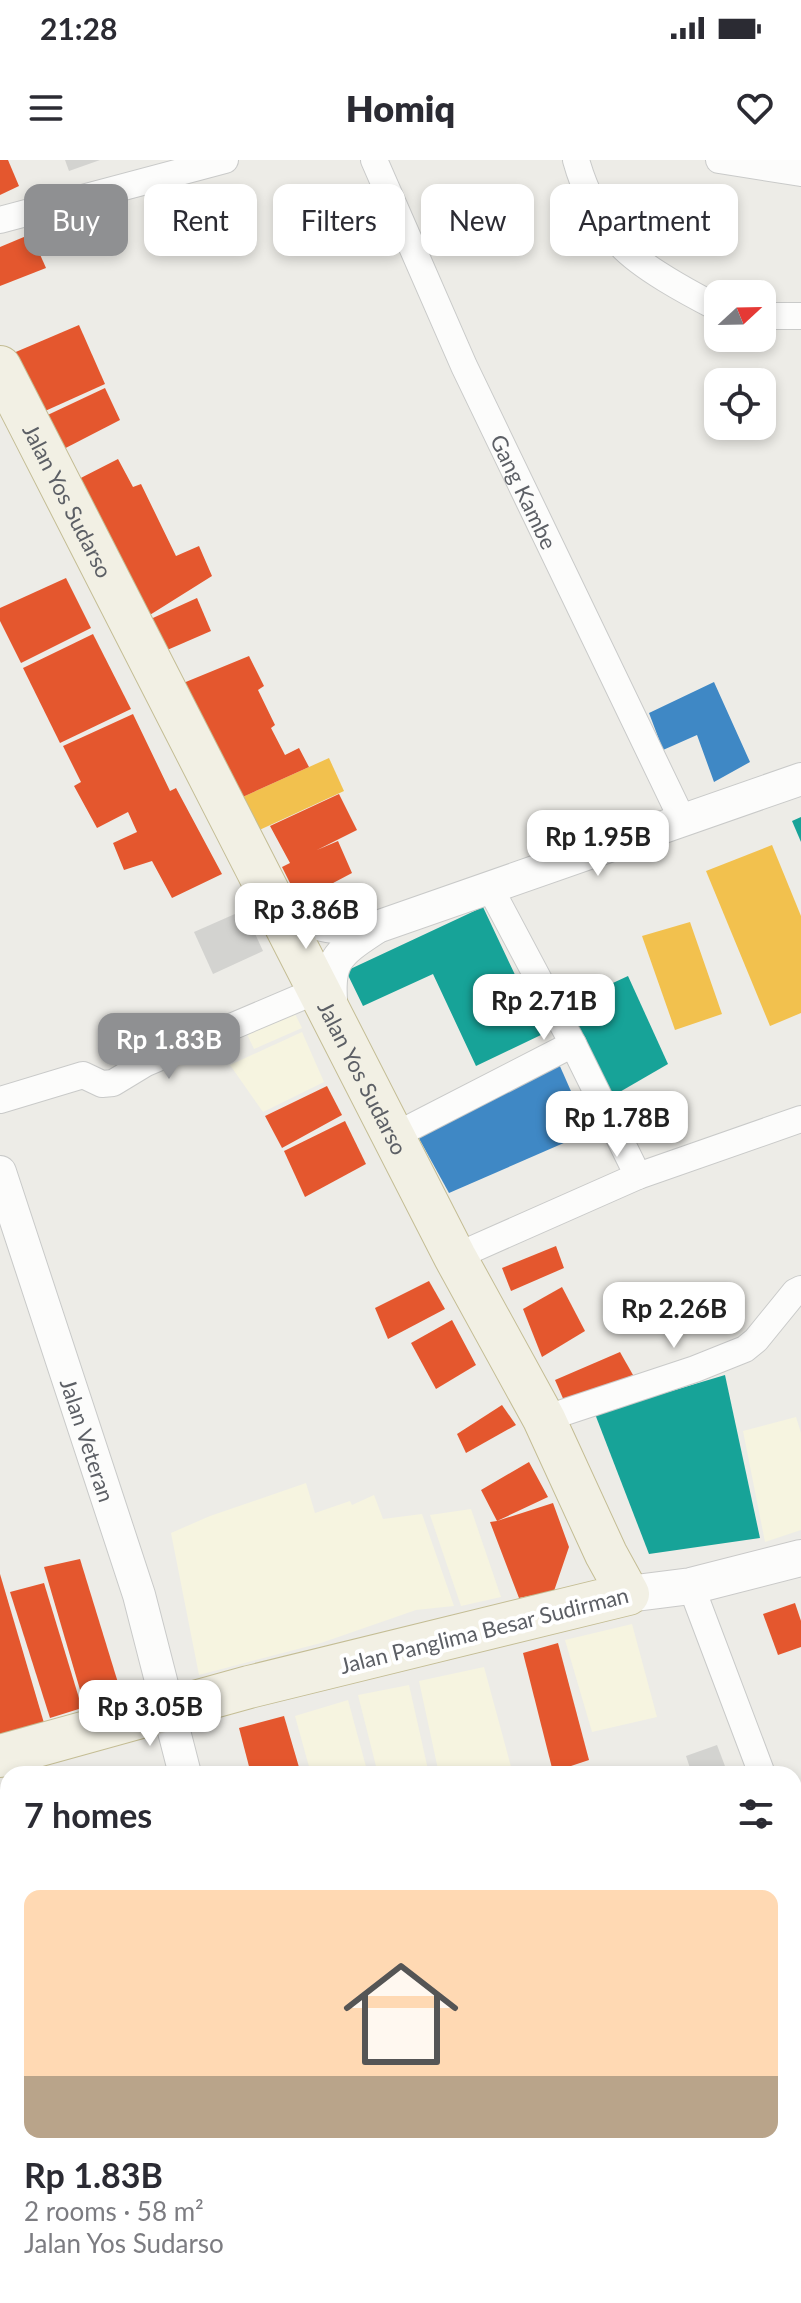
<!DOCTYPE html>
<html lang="en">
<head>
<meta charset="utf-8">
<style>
	body { margin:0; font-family:Lato,sans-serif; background:#f2f2f3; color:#2b2b33; height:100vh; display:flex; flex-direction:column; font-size:30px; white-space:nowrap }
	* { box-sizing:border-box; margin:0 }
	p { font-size:26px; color:#7c7c81 }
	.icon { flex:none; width:44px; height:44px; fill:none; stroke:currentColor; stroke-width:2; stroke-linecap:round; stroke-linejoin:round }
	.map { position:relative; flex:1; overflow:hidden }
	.panel { position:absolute; left:0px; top:1606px; width:802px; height:538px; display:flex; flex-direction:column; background:#fff; border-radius:24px 24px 0 0; box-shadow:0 4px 12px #0003 }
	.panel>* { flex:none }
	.top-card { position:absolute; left:24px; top:24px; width:754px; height:72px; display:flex; gap:16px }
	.needle { width:52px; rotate:68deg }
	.controls { position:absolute; left:704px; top:120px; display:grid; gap:16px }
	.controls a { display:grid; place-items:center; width:72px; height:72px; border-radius:16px; background:#fff; box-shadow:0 4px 12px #0003; font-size:40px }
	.price { position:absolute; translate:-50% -68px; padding:0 18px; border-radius:16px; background:#fff; color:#222; font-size:26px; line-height:52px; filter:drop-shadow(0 2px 4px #0008) }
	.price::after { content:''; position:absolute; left:50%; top:48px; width:24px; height:18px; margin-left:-12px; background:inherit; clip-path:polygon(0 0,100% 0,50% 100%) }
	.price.active { background:#8f9092; color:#fff }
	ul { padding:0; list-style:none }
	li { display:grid; align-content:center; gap:16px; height:424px; padding:0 24px }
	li+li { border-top:2px solid #e1e1e2 }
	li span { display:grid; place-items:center; height:248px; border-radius:16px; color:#555 }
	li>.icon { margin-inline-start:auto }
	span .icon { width:144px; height:144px; fill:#fffc; stroke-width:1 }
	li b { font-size:34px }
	h2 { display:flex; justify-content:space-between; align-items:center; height:96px; padding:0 24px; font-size:34px }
	.tag { padding:0 28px; border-radius:16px; background:#fff; box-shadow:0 4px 12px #0003; font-size:28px; line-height:72px }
	.tag.active { background:#8f9092; color:#fff }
	.status { display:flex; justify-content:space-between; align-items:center; height:56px; padding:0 40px; background:#fff; direction:ltr }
	.status svg { height:22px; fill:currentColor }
	header { display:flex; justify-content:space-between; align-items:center; height:104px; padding:0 24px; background:#fff; font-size:36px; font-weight:800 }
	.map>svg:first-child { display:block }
	.commercial { fill:#f6f4e0 }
	.homes { fill:#f2c14e }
	.shops { fill:#e4572e }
	.schools { fill:#3f88c5 }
	.public { fill:#17a398 }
	.building { fill:#d3d3d0 }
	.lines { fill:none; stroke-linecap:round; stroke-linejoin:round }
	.minor-casing { stroke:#c9cac9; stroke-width:28 }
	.tertiary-casing { stroke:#c9cac9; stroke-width:34 }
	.secondary-casing { stroke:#c9c9c8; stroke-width:38 }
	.trunk-casing { stroke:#c4bd94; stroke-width:44 }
	.minor { stroke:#fcfcfb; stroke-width:26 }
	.tertiary { stroke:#fcfcfb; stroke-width:32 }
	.secondary { stroke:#fcfcfb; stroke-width:36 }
	.trunk { stroke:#f2f0e4; stroke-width:42 }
	.labels { text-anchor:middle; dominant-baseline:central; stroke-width:8; stroke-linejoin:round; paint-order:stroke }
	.street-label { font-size:22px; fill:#5c5f65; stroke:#fff }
</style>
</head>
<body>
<div class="status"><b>21:28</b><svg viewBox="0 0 49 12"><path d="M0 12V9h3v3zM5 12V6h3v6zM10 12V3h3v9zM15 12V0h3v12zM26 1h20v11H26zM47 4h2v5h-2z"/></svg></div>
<header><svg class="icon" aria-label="menu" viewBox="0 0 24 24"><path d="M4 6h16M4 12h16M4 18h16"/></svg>Homiq<svg class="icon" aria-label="heart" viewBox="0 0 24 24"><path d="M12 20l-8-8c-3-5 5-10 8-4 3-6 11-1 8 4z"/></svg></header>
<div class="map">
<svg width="801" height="2143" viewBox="0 0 801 2143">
	<rect width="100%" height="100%" fill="#edece7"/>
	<g class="commercial">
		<polygon points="293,850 302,868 254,889 245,870"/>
		<polygon points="302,872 324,922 263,952 230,905"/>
		<polygon points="796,1257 801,1273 801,1370 765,1382 743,1271"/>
		<polygon points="306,1323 315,1353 350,1341 352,1345 374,1335 383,1359 422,1354 454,1446 416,1450 321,1483 199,1515 171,1373 210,1356"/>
		<polygon points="471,1349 501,1437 461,1446 430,1355"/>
		<polygon points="632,1464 657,1557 592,1572 565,1480"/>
		<polygon points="484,1507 513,1614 439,1614 419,1521"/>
		<polygon points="409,1525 429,1614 378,1614 358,1535"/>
		<polygon points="348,1540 368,1614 311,1614 295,1556"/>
		<polygon points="8,1662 8,1940 0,1911 0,1665"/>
		<polygon points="83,2136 252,2136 227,2143 85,2143"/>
	</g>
	<g class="homes">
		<polygon points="329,598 344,631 251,674 236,640"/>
		<polygon points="772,685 801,756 801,853 770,866 706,711"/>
		<polygon points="690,762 722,854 675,870 642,776"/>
	</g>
	<g class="shops">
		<polygon points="0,0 8,0 19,26 0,35"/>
		<polygon points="31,74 46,108 0,126 0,87"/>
		<polygon points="79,165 105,224 34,256 4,197"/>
		<polygon points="105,228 120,260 54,294 37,260"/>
		<polygon points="118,299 133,327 141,324 176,396 199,386 212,416 137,463 67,325"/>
		<polygon points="66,418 91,468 21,503 0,461 0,448"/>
		<polygon points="197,438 211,471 158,494 144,462"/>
		<polygon points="93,474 131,549 60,583 23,508"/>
		<polygon points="249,496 264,526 258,530 275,565 271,568 285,595 299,588 309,607 236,640 176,526"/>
		<polygon points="133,554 170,631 176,628 222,714 172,738 152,701 124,710 113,683 137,672 128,652 97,668 74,626 81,622 63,586"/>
		<polygon points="339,634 357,670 317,690 338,681 352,713 299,741 282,707 290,703 270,666"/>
		<polygon points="327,926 342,955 282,988 265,956"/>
		<polygon points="345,961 366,1004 305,1037 284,991"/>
		<polygon points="556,1086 564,1108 511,1131 502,1108"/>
		<polygon points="429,1121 445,1149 388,1179 375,1148"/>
		<polygon points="562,1127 585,1171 542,1197 523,1149"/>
		<polygon points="452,1160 476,1205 436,1229 411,1183"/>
		<polygon points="620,1192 633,1215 565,1243 555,1220"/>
		<polygon points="502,1245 516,1265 466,1293 457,1274"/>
		<polygon points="529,1302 548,1337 497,1361 553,1343 569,1387 554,1431 519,1438 490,1362 497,1361 481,1330"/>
		<polygon points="80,1399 119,1526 83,1540 44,1407"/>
		<polygon points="0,1414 44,1563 0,1574"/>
		<polygon points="44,1423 82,1548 50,1558 10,1432"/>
		<polygon points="795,1443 801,1461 801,1487 778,1495 763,1454"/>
		<polygon points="558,1483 589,1600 553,1612 523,1493"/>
		<polygon points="284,1556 301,1614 251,1614 239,1568"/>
		<polygon points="404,2136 475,2136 457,2143 406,2143"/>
		<polygon points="530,2136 558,2136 561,2143 533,2143"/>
	</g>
	<g class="schools">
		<polygon points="714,522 750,602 714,622 697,575 663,590 649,553"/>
		<polygon points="559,904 589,972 449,1033 416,973"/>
	</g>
	<g class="public">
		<polygon points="801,657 801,682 792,661"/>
		<polygon points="483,747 543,874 476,906 433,814 363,846 346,811"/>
		<polygon points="628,816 668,904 611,937 561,847"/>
		<polygon points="725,1215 760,1378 649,1394 595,1254"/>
	</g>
	<g class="building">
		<polygon points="65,0 100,0 69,11"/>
		<polygon points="244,750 263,791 213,814 194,772"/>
		<polygon points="717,1585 728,1614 692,1614 686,1596"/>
		<polygon points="4,1987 8,1998 8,2014 0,2017 0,1989"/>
		<polygon points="8,2021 8,2041 0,2044 0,2024"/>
		<polygon points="794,2023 801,2038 801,2071 794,2075"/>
		<polygon points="8,2046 8,2072 0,2054 0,2049"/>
		<polygon points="0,2065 8,2082 8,2136 33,2136 36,2143 9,2143 0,2124"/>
		<polygon points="801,2106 801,2133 784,2141 782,2136 794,2136 794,2109"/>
		<polygon points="594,2136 641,2136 624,2143 597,2143"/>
		<polygon points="648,2136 678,2136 660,2143 651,2143"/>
	</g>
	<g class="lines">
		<defs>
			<g id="minor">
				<path id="s1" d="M374,0L464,206L682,659"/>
				<path d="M576,0C584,29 599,60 619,83C640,107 689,133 718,148"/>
				<polyline points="719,0 801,13"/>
				<polyline points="0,60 225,0"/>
				<polyline points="762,156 801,156"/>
				<polyline points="489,726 573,884 638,1016"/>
				<polyline points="0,940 83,915 102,924 113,923 146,903 318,830"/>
				<polyline points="394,976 573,884"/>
				<polyline points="455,1097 638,1016 801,959"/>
				<polyline points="544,1259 695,1209 745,1189 756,1180 795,1132 801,1129"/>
				<polyline points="691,1426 762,1614"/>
				<polyline points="794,1708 801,1728"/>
				<polyline points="794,1959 801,1956"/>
				<polyline points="584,2136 588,2143"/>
			</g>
			<g id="tertiary">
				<path d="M274,737C301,767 338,771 377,767"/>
				<path d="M332,853C327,801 334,795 377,767L801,619"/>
				<path id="s2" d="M0,1012L139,1435L185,1614"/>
				<polyline points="336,2136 339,2143"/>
			</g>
			<polyline id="secondary" points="628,1434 691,1426 801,1398"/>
			<g id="trunk">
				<path id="s3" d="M0,207L455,1097L544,1259L606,1394L628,1434L249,1527L0,1596"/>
			</g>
		</defs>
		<use href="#minor" class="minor-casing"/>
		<use href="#tertiary" class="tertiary-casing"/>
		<use href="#secondary" class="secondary-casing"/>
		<use href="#trunk" class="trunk-casing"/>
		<use href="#minor" class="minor"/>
		<use href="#tertiary" class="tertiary"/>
		<use href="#secondary" class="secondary"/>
		<use href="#trunk" class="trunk"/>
	</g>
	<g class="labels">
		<g class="street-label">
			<text stroke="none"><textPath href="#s1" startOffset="364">Gang Kambe</textPath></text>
			<text stroke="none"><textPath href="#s3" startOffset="150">Jalan Yos Sudarso</textPath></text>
			<text stroke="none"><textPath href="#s3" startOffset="798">Jalan Yos Sudarso</textPath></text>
			<text stroke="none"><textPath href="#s2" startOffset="282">Jalan Veteran</textPath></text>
			<text transform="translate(484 1470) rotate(-14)">Jalan Panglima Besar Sudirman</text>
		</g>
	</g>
</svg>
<div class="controls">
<a><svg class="needle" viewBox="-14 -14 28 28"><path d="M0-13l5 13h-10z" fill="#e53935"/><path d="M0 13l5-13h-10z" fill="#7c7c81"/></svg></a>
<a><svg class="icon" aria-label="locate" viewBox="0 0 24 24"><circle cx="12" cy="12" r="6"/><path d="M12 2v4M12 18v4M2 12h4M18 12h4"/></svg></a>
</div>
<b class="price" style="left:598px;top:718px">Rp 1.95B</b>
<b class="price" style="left:306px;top:791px">Rp 3.86B</b>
<b class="price" style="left:544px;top:882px">Rp 2.71B</b>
<b class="price active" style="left:169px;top:921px">Rp 1.83B</b>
<b class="price" style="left:617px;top:999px">Rp 1.78B</b>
<b class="price" style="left:674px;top:1190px">Rp 2.26B</b>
<b class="price" style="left:150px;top:1588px">Rp 3.05B</b>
<div class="top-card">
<a class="tag active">Buy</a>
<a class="tag">Rent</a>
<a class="tag">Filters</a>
<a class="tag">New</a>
<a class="tag">Apartment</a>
</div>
<section class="panel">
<h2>7 homes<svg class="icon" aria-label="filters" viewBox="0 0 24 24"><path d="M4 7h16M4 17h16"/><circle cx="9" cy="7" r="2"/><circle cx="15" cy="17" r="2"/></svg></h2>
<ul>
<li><span style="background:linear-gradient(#ffd9b3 75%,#b9a48a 0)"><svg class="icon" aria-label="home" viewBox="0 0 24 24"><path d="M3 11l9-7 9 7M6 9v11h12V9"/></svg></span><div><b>Rp 1.83B</b><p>2 rooms · 58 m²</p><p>Jalan Yos Sudarso</p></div></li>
</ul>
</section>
</div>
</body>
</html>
